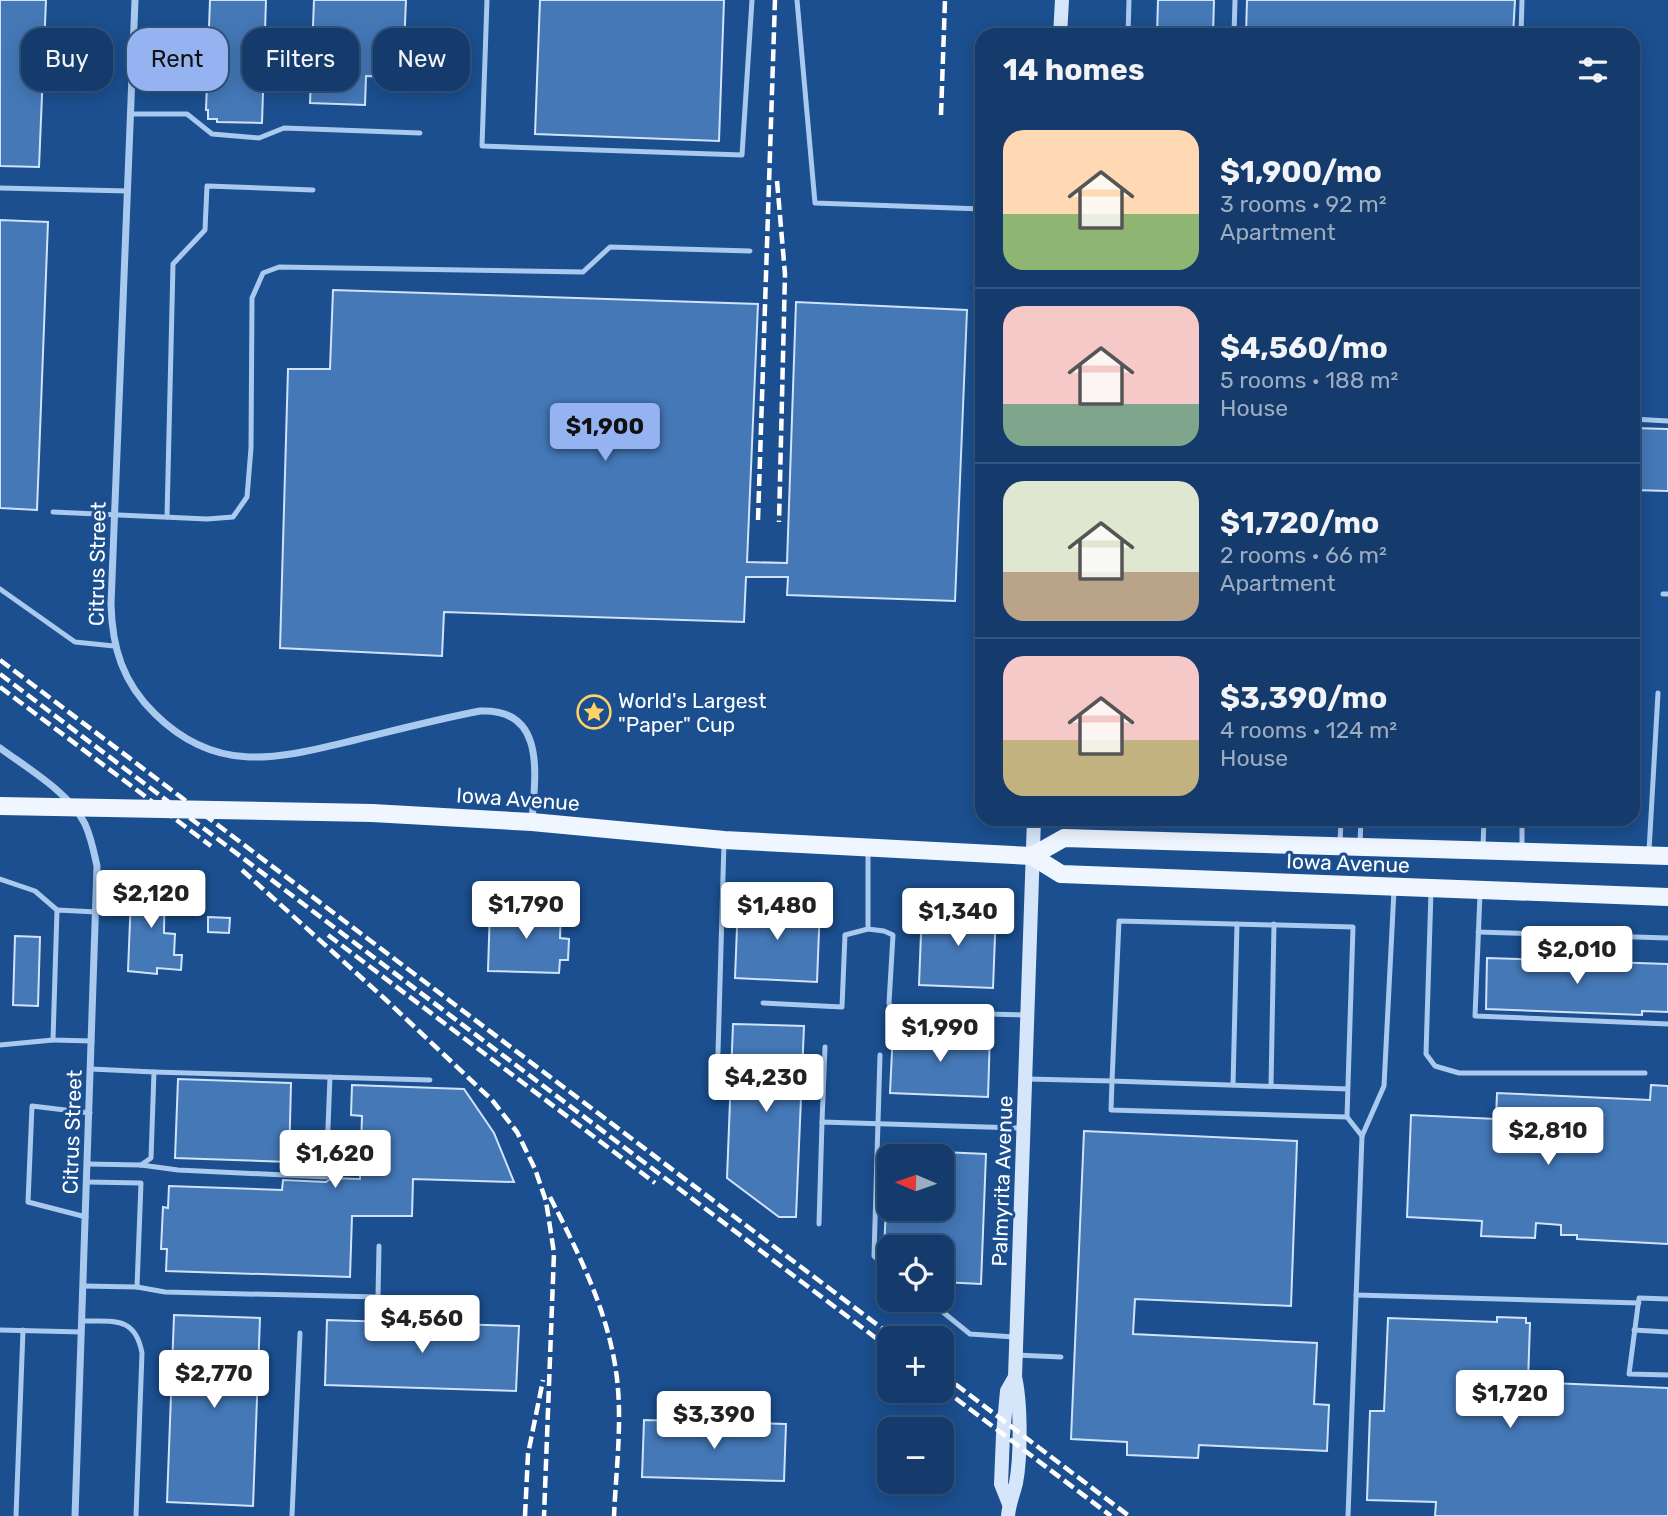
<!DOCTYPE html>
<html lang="en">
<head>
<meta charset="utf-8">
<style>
	body { margin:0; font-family:Rubik,sans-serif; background:#214673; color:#f1f3f6; height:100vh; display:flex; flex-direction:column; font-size:26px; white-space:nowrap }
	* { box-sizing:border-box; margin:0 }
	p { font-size:23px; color:#9dadc1 }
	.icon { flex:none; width:38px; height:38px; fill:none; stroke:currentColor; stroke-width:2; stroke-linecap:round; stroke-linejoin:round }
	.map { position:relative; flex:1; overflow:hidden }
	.drawer { position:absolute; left:975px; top:28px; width:665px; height:798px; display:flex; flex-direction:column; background:#143b6b; border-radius:21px; box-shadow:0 4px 18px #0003,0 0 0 2px #33557e }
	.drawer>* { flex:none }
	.hud { position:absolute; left:21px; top:28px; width:665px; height:63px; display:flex; gap:14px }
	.needle { width:46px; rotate:272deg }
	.buttons { position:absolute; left:877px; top:1144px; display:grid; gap:14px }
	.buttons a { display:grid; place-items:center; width:77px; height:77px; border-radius:14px; background:#143b6b; box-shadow:0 4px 18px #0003,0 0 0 2px #33557e; font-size:35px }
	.price { position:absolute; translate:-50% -60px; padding:0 16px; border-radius:7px; background:#fff; color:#222; font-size:23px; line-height:46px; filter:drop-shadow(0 2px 4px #0008) }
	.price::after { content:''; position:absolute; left:50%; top:42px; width:21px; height:16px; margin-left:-10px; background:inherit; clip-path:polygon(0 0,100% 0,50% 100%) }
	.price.active { background:#95b2f1; color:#111 }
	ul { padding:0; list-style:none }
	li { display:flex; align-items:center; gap:21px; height:175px; padding:0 28px }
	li+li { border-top:2px solid #33557e }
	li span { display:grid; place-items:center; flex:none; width:196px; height:140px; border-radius:21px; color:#555 }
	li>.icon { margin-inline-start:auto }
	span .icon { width:84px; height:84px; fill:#fffc; stroke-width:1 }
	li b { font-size:30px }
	h2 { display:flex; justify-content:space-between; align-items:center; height:84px; padding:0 28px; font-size:30px }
	.pill { padding:0 24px; border-radius:21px; background:#143b6b; box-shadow:0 4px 18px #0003,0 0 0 2px #33557e; font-size:24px; line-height:63px }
	.pill.active { background:#95b2f1; color:#111 }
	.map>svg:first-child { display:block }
	.building { fill:#4478b7; stroke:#cfe3fa; stroke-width:2 }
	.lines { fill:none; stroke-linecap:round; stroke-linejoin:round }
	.lane { stroke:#a9c9ee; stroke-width:5 }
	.street { stroke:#a9c9ee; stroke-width:7 }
	.secondary { stroke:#d6e6fa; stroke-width:14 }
	.primary { stroke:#f0f6ff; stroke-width:18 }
	.rail { stroke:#fff; stroke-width:4.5; stroke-dasharray:12 5; stroke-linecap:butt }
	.primary-bridge { stroke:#f0f6ff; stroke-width:18 }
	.labels { text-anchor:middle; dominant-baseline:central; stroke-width:6; stroke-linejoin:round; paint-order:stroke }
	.street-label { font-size:21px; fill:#fff; stroke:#1b4f8f }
	.poi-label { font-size:21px; fill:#fff; stroke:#1b4f8f; text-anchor:start }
</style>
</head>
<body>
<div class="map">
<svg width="1668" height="1516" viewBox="0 0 1668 1516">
	<rect width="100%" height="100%" fill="#1b4f8f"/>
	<g class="building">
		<polygon points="0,0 46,0 39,167 0,166"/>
		<polygon points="210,0 266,0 262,123 217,122 217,119 208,119 208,110 206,110"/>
		<polygon points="314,0 406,0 403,70 395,77 366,76 365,105 310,103"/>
		<polygon points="540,0 724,0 719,141 535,134"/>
		<polygon points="1158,0 1214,0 1213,35 1157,35"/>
		<polygon points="1247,0 1515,0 1513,35 1246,35"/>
		<polygon points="0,220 48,222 37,510 0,508"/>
		<polygon points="333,290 758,304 747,562 787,563 796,302 967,310 955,601 787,595 788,577 746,577 744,622 444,612 442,656 280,648 288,369 330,369"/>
		<polygon points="1633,428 1668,429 1668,491 1633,490"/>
		<polygon points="151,872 165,873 164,933 175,934 174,955 182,955 181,970 157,968 157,974 128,971 131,896 138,896 138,883 151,883"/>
		<polygon points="738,902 820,906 817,982 735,978"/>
		<polygon points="490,908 561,910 560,938 569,939 568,960 560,960 559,973 488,971"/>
		<polygon points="922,908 996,911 993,988 919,985"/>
		<polygon points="208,917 230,918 229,933 208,932"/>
		<polygon points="15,936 40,937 38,1006 13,1005"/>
		<polygon points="1487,958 1668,964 1668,1012 1642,1011 1642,1015 1486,1009"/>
		<polygon points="733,1024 804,1026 796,1217 779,1217 727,1178"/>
		<polygon points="893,1030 990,1034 988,1097 890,1093"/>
		<polygon points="178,1079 291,1083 289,1162 175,1158"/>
		<polygon points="352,1085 464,1089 494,1133 514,1182 413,1179 412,1216 352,1216 350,1277 166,1271 167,1249 161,1249 163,1207 168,1208 169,1186 282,1190 283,1180 326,1182 331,1178 360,1179 362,1116 351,1115"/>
		<polygon points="1651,1085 1668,1086 1668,1244 1577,1239 1577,1235 1561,1235 1561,1225 1536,1223 1535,1238 1481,1236 1482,1221 1407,1217 1411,1115 1496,1119 1497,1093 1650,1100"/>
		<polygon points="1084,1131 1297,1141 1291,1306 1135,1299 1133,1334 1317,1343 1314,1404 1329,1405 1327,1451 1199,1445 1198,1458 1127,1455 1127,1442 1071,1439"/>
		<polygon points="942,1152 986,1154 981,1284 942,1282 942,1248 884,1248 886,1209 942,1209"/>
		<polygon points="174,1315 260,1318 253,1506 167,1502"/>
		<polygon points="1497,1317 1526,1318 1526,1323 1530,1323 1528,1382 1668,1388 1668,1516 1435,1516 1436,1502 1367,1500 1370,1411 1384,1411 1388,1318 1497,1322"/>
		<polygon points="327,1320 519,1326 516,1391 325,1385"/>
		<polygon points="644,1420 786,1424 784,1481 642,1477"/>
	</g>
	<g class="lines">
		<g class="lane">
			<polyline points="487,0 482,146 742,155 752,0"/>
			<polyline points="797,0 815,203 982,209"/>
			<polyline points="1128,35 1129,0"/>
			<polyline points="1234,35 1235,0"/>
			<polyline points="1521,35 1522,0"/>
			<polyline points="131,114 187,114 212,134 259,138 284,128 420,133"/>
			<polyline points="0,188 128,191"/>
			<polyline points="1633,419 1668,421"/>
			<polyline points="53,512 207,519 233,517 247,497 251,448 252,298 263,273 279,267 583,272 610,247 750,251"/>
			<polyline points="167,517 173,264 205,230 207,186 313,190"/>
			<polyline points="0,589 75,642 114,646"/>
			<polyline points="1663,594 1668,594"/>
			<polyline points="1360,843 1361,819"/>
			<polyline points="1340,844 1341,819"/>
			<polyline points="1483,847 1484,819"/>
			<polyline points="1522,849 1522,819"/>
			<polyline points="868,851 868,929 884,931 893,935 889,1003 891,1009 899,1012 1026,1015"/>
			<polyline points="1649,851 1658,693"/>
			<polyline points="0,879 35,891 57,910"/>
			<polyline points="1431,891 1426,1054 1435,1066 1459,1073 1645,1073"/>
			<polyline points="1480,894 1475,1016 1668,1024"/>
			<polyline points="1478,932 1668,938"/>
			<polyline points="763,1003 842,1007 845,935 868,929"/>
			<polyline points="92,1041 53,1040 57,910 97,912"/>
			<polyline points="0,1045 53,1040"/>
			<polyline points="718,1053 724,842"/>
			<polyline points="880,1055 874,1256 889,1269"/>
			<polyline points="91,1069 154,1072 151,1158 141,1165"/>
			<polyline points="154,1072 430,1080"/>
			<polyline points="1027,1079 1112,1081 1111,1110 1347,1117 1362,1136 1348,1516"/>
			<polyline points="1233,1085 1237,924"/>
			<polyline points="1271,1086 1274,924"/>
			<polyline points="1347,1117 1353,927 1119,921 1112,1081 1348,1089"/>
			<polyline points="822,1122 825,1047"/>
			<polyline points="1362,1136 1384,1086 1394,890"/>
			<polyline points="88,1164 141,1165 178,1170 326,1177 330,1077"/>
			<polyline points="86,1217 28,1202 32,1106 90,1113"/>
			<polyline points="819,1224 822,1122 1021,1128"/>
			<polyline points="83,1286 137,1287 141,1183 87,1182"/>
			<polyline points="137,1287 165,1292 378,1297 379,1246"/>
			<polyline points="1356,1295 1639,1303"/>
			<polyline points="1668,1299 1639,1298 1629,1374 1668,1375"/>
			<polyline points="928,1300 970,1334 1014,1337"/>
			<path d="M82,1321C113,1322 135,1315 142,1353L136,1516"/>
			<polyline points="0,1330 82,1332"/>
			<polyline points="1634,1330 1668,1332"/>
			<polyline points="1016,1355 1061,1357"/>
			<polyline points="16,1516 23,1330"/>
			<polyline points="292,1516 300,1333"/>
		</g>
		<g class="street">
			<path d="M135,0L111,604C112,648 123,683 155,714C218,776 279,758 355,740C396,730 438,719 480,711C547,708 535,776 532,821"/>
			<path d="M0,748C27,768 70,793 85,824C91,837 94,852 97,866L75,1516"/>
		</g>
		<g class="secondary">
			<polyline points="1060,35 1062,0"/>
			<polyline points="1009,1504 1001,1484 1003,1435 1007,1391 1015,1377"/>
			<path d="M1008,1516C1009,1504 1013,1495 1016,1483C1021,1457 1021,1403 1015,1377L1034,819"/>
		</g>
		<g class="primary">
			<polyline points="372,813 532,822 724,840 1032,856 1061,874 1668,897"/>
			<polyline points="1032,856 1064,838 1668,856"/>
		</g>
		<g class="rail">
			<polyline points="941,115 945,0"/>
			<polyline points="777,181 785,274 779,522"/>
			<polyline points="758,520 775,0"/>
			<polyline points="0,660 896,1339"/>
			<polyline points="0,674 889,1348"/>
			<polyline points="0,687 211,846"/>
			<polyline points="242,870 385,999 492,1100 517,1132 535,1169 546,1201 554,1253 544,1516"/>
			<polyline points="328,935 655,1183"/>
			<path d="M550,1197C578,1252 607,1309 616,1371C623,1419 616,1469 614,1516"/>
			<polyline points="942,1374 1129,1516"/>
			<polyline points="942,1388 1111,1516"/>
			<polyline points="525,1516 528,1454 543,1380"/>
		</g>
		<polyline class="primary-bridge" points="0,806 372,813"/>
	</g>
	<defs>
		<symbol id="sight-ring" viewBox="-11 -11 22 22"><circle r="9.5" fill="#1b4f8f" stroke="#ffd166" stroke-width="1.5"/><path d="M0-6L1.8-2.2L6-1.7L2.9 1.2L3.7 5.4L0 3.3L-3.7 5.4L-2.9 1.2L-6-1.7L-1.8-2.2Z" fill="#ffd166"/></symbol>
	</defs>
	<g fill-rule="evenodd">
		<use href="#sight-ring" x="575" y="693" width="38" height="38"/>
	</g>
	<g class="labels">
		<g class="street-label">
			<text transform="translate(97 564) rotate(-89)">Citrus Street</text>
			<text transform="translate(518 799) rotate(4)">Iowa Avenue</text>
			<text transform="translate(1348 863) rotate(2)">Iowa Avenue</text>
			<text transform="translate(72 1132) rotate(-88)">Citrus Street</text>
			<text transform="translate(1002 1181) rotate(-88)">Palmyrita Avenue</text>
		</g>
		<g class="poi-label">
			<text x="618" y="700">World's Largest<tspan x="618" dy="24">"Paper" Cup</tspan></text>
		</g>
	</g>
</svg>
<div class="buttons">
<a><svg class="needle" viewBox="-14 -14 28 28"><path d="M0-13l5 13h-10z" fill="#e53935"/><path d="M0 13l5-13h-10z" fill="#9dadc1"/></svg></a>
<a><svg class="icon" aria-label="locate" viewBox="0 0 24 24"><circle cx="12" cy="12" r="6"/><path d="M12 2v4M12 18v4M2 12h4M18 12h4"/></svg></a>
<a>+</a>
<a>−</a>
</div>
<b class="price active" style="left:605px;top:463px">$1,900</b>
<b class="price" style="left:151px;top:930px">$2,120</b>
<b class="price" style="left:526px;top:941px">$1,790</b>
<b class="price" style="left:777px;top:942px">$1,480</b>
<b class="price" style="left:958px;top:948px">$1,340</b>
<b class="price" style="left:1577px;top:986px">$2,010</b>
<b class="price" style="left:940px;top:1064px">$1,990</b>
<b class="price" style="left:766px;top:1114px">$4,230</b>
<b class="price" style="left:1548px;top:1167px">$2,810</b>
<b class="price" style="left:335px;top:1190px">$1,620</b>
<b class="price" style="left:422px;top:1355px">$4,560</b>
<b class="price" style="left:214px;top:1410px">$2,770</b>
<b class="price" style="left:1510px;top:1430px">$1,720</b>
<b class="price" style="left:714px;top:1451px">$3,390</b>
<div class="hud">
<a class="pill">Buy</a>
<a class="pill active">Rent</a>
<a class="pill">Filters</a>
<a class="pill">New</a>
</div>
<section class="drawer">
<h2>14 homes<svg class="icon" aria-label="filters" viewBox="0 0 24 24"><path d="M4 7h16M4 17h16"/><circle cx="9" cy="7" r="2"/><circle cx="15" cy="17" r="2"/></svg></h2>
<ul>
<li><span style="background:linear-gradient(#ffd9b3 60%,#8fb573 0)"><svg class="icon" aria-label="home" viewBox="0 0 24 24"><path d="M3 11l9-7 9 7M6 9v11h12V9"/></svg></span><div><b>$1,900/mo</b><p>3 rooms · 92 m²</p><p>Apartment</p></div></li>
<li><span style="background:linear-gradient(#f6c9c9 70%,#7fa58c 0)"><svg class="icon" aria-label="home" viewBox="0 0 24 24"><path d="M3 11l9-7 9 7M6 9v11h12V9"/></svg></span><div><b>$4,560/mo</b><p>5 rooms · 188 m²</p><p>House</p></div></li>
<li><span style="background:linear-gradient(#dfe7d0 65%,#b9a48a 0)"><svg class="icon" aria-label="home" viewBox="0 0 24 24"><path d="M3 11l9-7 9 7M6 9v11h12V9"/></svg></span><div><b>$1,720/mo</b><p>2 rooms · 66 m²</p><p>Apartment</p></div></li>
<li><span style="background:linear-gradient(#f6c9c9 60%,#c2b280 0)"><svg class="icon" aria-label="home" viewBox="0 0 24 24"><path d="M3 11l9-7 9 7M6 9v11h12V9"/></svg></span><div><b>$3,390/mo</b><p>4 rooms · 124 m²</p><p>House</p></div></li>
</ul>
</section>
</div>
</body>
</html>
